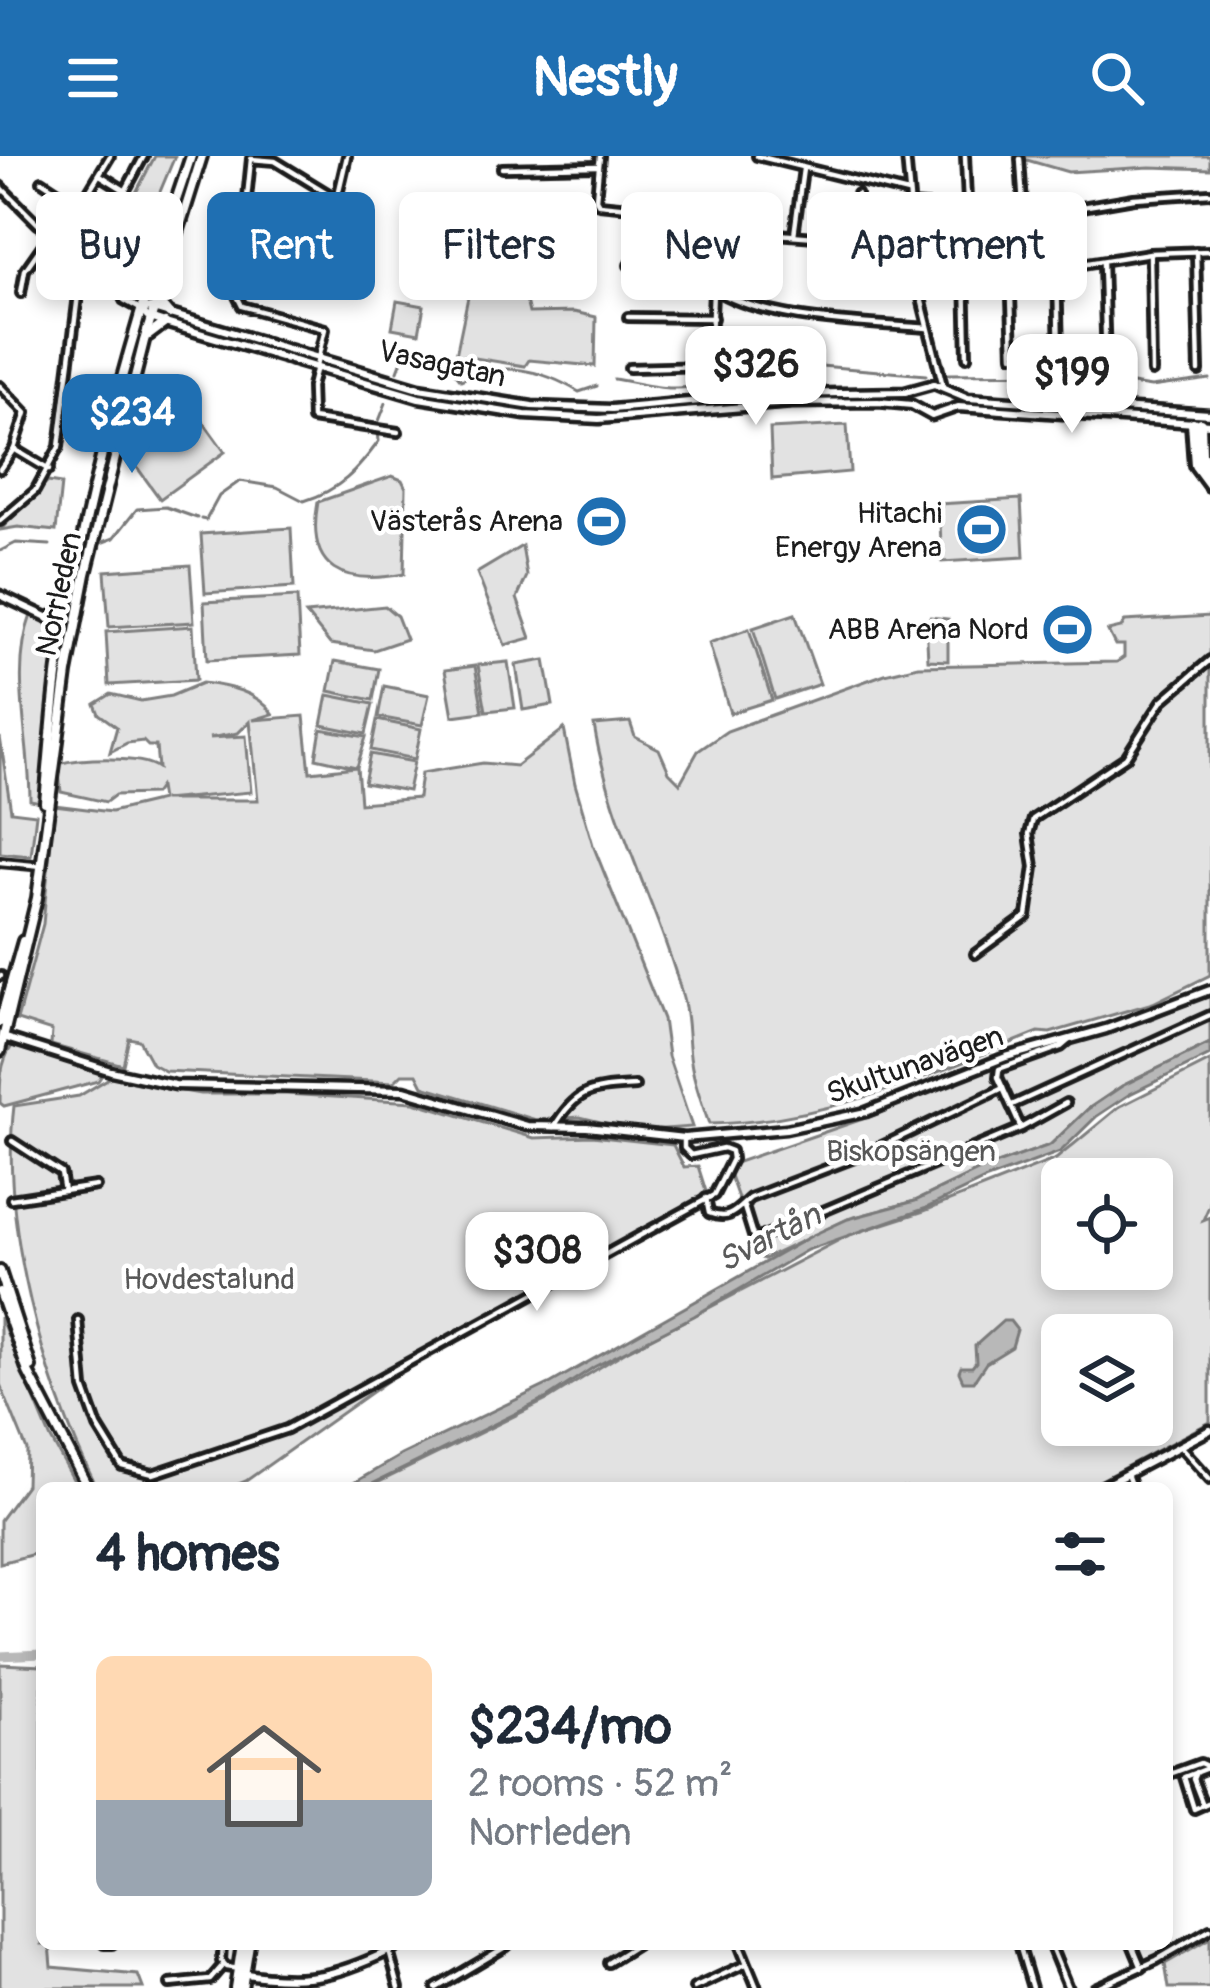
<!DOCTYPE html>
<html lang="en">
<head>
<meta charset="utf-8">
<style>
	body { margin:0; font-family:Pangolin,sans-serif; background:#f6f6f7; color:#1f2937; height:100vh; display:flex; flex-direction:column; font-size:45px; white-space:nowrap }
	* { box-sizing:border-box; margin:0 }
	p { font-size:39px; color:#747a83 }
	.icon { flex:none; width:66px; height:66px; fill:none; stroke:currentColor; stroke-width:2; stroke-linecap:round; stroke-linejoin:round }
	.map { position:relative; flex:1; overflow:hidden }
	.panel { position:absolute; left:36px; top:1326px; width:1137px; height:468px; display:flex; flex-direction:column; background:#fff; border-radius:18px; box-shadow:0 6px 18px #0003 }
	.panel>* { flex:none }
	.hud { position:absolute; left:36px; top:36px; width:1140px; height:108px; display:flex; gap:24px }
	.buttons { position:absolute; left:1041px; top:1002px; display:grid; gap:24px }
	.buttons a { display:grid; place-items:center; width:132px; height:132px; border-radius:18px; background:#fff; box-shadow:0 6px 18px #0003; font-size:60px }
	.price { position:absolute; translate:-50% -102px; padding:0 27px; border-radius:24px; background:#fff; color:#222; font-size:39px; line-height:78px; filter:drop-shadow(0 3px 6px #0008) }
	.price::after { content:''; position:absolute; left:50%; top:72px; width:36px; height:27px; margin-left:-18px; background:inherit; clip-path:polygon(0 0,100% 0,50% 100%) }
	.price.on { background:#1f6fb2; color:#fff }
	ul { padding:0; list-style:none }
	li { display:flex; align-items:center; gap:36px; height:300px; padding:0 60px }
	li+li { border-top:3px solid #e0e1e3 }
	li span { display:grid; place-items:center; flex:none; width:336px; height:240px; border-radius:18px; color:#555 }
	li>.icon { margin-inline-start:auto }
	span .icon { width:144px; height:144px; fill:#fffc; stroke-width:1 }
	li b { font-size:51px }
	h2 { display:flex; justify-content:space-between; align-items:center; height:144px; padding:0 60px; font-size:51px }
	.chip { padding:0 42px; border-radius:18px; background:#fff; box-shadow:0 6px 18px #0003; font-size:42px; line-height:108px }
	.chip.on { background:#1f6fb2; color:#fff }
	header { display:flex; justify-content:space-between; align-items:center; height:156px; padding:0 60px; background:#1f6fb2; color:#fff; font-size:54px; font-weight:700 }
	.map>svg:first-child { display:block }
	.green { fill:#e2e2e2; stroke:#7f7f7f; stroke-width:3; fill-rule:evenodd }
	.water { fill:#b8b8b8; stroke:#7a7a7a; stroke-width:3 }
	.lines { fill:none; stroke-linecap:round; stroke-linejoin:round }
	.stream { stroke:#7a7a7a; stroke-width:3 }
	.river { stroke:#b8b8b8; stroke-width:9 }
	.minor-casing { stroke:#1c1c1c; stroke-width:14 }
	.tertiary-casing { stroke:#1c1c1c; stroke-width:15 }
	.secondary-casing { stroke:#1c1c1c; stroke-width:16 }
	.motorway-casing { stroke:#1c1c1c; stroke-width:20 }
	.minor { stroke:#fff; stroke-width:4.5 }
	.tertiary { stroke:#fff; stroke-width:6 }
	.secondary { stroke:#fff; stroke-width:8 }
	.motorway { stroke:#fff; stroke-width:10 }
	.labels { text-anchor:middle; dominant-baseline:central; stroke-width:9; stroke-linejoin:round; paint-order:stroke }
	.street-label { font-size:30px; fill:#1c1c1c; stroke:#fff }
	.poi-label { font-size:30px; fill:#1c1c1c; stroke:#fff; text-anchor:end }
	.park-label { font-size:30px; fill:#575757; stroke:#fff }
	.water-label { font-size:33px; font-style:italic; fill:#5a5a5a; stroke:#fff }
</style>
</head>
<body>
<header><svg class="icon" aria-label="menu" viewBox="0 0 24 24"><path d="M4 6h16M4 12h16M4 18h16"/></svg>Nestly<svg class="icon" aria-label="search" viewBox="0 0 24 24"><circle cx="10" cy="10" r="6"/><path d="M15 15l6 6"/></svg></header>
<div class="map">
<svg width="1210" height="1832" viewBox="0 0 1210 1832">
	<rect width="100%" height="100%" fill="#fff"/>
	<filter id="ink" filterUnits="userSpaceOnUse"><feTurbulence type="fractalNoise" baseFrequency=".00833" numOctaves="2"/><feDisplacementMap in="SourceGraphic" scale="24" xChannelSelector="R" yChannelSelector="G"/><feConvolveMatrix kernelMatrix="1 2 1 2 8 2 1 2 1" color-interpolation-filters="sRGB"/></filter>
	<g filter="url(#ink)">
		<g class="green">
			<polygon points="155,0 175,0 130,107 106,94"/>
			<polygon points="1013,0 1210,0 1210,13 1150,11 1068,16"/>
			<polygon points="483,123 524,137 529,157 574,156 596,161 595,210 529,204 525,210 456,199 468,141"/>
			<polygon points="397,145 424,150 419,177 392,172"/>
			<polygon points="196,256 225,296 160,343 131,303"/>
			<polygon points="847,269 850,316 772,323 770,273"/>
			<path d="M392,320L402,324L406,332L404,418C345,429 305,416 318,346Z"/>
			<polygon points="48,326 61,328 56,375 18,371 0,374"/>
			<polygon points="1021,343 1024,401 942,406 939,348"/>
			<polygon points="291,372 294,431 205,437 201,378"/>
			<polygon points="522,390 527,420 517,442 531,482 505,489 477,417"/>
			<polygon points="190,409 194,466 109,471 105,415"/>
			<polygon points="297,441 300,499 207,504 204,446"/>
			<polygon points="385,450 397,460 406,483 374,494 330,488 306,458"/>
			<polygon points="795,458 820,528 775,543 753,472"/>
			<path d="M31,459L55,469L58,479L41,646L30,644C30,584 10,516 31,459Z"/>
			<path d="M1210,460V819L1153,847L1050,877L1039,876C933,918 826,966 709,968C702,947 694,927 691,906C687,885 689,863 683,842C658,749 609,664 594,569L630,566L635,581L659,593L669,616L680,627L698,595L727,575L885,518L918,510L1117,506L1124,501V489H1115L1108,475L1121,472L1125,465Z"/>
			<polygon points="930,461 948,463 948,505 928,504 926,465"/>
			<polygon points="193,470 196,524 109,529 106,476"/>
			<polygon points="749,473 772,544 730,557 709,487"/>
			<polygon points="545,504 553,549 523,554 516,509"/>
			<polygon points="335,505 379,513 373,544 329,535"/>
			<polygon points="508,506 515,552 486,555 478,509"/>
			<polygon points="475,510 483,556 453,560 445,514"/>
			<path d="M202,527C228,530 257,535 273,558L253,564L304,560L310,616L356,611L316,602L321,573L366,581L357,611L360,647L418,642L421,617L483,607L516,610L564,573L575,628L593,689L663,863L668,900L692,971L638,975L580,961L536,964L423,930L417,918H402L394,926L165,915L152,908L139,884L129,882L123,909L51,889L52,875L17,864L43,768L54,649L111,656L161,644L159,631L154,638L115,639L106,646L61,636L58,608C80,602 141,599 158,612L156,590H148L143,585L127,587L110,596L117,571L99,558L95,548L111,538L141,545L171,540ZM250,565L258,644H163L251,636L246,580L209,582L238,577Z"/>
			<polygon points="384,530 429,539 422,569 378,561"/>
			<polygon points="328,539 373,548 366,578 322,569"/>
			<polygon points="377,564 421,573 415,603 371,594"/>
			<polygon points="0,581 11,655 36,658 31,700 0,697"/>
			<polygon points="370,598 414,606 408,635 364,627"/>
			<polygon points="1210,838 1210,887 1122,930 1088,953 1050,989 980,1014 915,1045 848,1063 764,1103 759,1101 728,1014 732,1008 880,957 947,927 1149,864"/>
			<path d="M12,890L104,916L98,925L4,950L0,947C0,927 0,906 12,890Z"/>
			<path d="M1210,905V1048L1203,1064L1210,1061V1266L1086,1332H367L549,1243L626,1195L849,1079L924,1055L1056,1003L1119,951ZM1062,1023H1152V1113H1062ZM1062,1179H1152V1269H1062Z"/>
			<path d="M116,918L132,926L200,938H286L414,946L534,982L592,980L673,989L684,1011L698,1010L710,1048L404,1213L246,1325L229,1332H97C44,1228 0,1067 14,950L79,940Z"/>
			<polygon points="0,1161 51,1283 78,1332 42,1332 42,1396 0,1407 0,1364 26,1329 27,1294 0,1228"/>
			<polygon points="0,1508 42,1510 42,1788 50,1788 52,1811 138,1819 143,1832 0,1832"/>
			<polygon points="1210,1782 1210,1832 1169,1832 1165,1808"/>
		</g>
		<g class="water">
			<polygon points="1210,887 1210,899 1130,938 1097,960 1060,996 987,1023 924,1053 807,1094 694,1160 594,1211 547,1242 364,1332 345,1332 401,1299 551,1227 813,1079 848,1063 915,1045 980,1014 1050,989 1088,953 1122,930"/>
			<polygon points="1003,1165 1010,1165 1017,1174 1012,1191 986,1207 974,1225 963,1225 959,1216 961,1211 972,1211 976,1206 975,1190"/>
		</g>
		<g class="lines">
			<g class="stream">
				<path d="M398,215L404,199L440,198L461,224C502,204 541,213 579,236L597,230"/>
				<polyline points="948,218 1063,217 1151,231 1210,223"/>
				<path d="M614,223C638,227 665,235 690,231C728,225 774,165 809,209L926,219"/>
				<polyline points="377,270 386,247"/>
				<path d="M201,363L206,364L219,340L240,325L277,331L304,345C340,334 357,315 379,285L378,276"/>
				<polyline points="98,388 114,382 137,353 166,351 197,362"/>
				<polyline points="0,395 16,387 50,389"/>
			</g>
			<polyline class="river" points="0,1500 42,1498"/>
			<defs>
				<g id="minor">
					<polyline points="347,0 337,43 275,5 251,3 237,140 242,150 325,173 311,231 312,263 398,276"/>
					<polyline points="600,0 596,43 599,48 729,61 777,78 854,84 922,115 1057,112 1150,97 1210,95"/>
					<polyline points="757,0 908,37"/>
					<polyline points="906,0 918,130 943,230"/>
					<polyline points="965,0 970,113"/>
					<polyline points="1020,3 1027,112"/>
					<polyline points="502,12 598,10"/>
					<polyline points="100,19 126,35"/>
					<polyline points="42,25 80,50 110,0"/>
					<polyline points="0,30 38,68 113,114 124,144 142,154"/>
					<polyline points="910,49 1041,58 1134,42 1210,37"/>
					<polyline points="794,79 803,13"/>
					<polyline points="854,84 857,38"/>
					<polyline points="1196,95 1199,215"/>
					<polyline points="1150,97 1152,216"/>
					<polyline points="1103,107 1106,209"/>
					<polyline points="629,109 714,110"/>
					<polyline points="1010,113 1013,199"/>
					<polyline points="1057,115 1059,199"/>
					<polyline points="965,116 967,201"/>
					<path d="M714,133C765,166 865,167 927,172"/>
					<polyline points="21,137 25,114 51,77"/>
					<polyline points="628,161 713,162"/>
					<polyline points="629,212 710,210 716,60"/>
					<polyline points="0,230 26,257 14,293 0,313"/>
					<polyline points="14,293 49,314"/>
					<polyline points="0,365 35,335 59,291 78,139 90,101 144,0"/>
					<polyline points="0,706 43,710"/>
					<polyline points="975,798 1027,760 1034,711 1029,678 1033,663 1126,601 1162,545 1210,504"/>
					<polyline points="0,820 1,820"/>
					<polyline points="1012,949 1210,859"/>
					<polyline points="1020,970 998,921 999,913 1061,891 1068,885"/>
					<path d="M554,971C578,931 594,933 635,930"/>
					<polyline points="12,985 61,1017 64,1035"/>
					<path d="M706,1042L709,1057C730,1066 737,1053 750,1042L865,998L1003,932"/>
					<polyline points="11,1043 96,1030"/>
					<polyline points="744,1051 753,1080 759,1082 1021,972 1066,947"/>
					<polyline points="78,1164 84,1232 98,1271 122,1310 153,1318 287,1273 714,1039 732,1003 731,995 723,992 691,999 684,992 684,982"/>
					<polyline points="1180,1290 1210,1323"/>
					<polyline points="1127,1318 1132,1332"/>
					<polyline points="1196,1616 1193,1623 1203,1649 1210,1646"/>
					<polyline points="1167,1619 1200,1607 1209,1611"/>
					<polyline points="1203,1649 1194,1653 1184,1621 1210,1611"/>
					<polyline points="104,1788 112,1788"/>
					<polyline points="222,1788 221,1805 226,1811 239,1813"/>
					<polyline points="739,1788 757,1832"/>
					<polyline points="1019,1788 1032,1832"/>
					<polyline points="1050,1788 1068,1832"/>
					<polyline points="1132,1788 1142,1812"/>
					<polyline points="389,1795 399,1832"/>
					<polyline points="608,1807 638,1788"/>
					<polyline points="170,1828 210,1824 223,1809"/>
					<polyline points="436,1832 507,1790"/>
					<polyline points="694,1832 746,1808"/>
					<polyline points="1095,1832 1157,1804 1210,1773"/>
				</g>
				<g id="tertiary">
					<polyline points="142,154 147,161 165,167 419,242 525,259 599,263 792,247 878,246 912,249 932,260 958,251 1210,268"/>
					<polyline points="142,154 150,152 419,232 532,250 612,253 778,238 905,236 934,228 968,242 1210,258"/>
					<polyline points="0,439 49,462"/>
					<polyline points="3,881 111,915 175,929 404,934 527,970 587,971 684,982 786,973 866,956 1006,901 1106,873 1210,834"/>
					<polyline points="1100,1332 1210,1274"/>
					<path d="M240,1817C308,1829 342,1819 403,1788"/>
				</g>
				<g id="secondary">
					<polyline points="158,145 169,158"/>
					<polyline points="149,179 165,167"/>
					<polyline points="49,462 61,455 66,444"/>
					<path d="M45,646C51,585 54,523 66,463C95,307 139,150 191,0"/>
					<polyline points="0,866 23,785"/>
					<polyline points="0,895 37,742 67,517 86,418 144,185 202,0"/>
					<polyline points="0,1115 31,1211"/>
					<polyline points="0,1136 28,1216 88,1332"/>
					<polyline points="235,1832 242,1788"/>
					<polyline points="242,1832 249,1788"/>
				</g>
				<g id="motorway">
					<polyline points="1193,267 1196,309 1210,328"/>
					<polyline points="1200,267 1201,298 1210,317"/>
				</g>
			</defs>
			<use href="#minor" class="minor-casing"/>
			<use href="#tertiary" class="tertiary-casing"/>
			<use href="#secondary" class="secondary-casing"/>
			<use href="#motorway" class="motorway-casing"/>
			<use href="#minor" class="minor"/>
			<use href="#tertiary" class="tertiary"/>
			<use href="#secondary" class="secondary"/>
			<use href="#motorway" class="motorway"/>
		</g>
	</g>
	<defs>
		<symbol id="stadium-disc" viewBox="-11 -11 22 22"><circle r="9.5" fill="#1f6fb2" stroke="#fff"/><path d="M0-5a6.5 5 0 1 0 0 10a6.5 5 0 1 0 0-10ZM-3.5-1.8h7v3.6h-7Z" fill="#fff"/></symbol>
	</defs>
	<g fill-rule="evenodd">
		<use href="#stadium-disc" x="572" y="336" width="59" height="59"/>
		<use href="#stadium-disc" x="952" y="344" width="59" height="59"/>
		<use href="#stadium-disc" x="1038" y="444" width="59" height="59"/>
	</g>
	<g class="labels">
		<g class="street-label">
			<text transform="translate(442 208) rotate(12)">Vasagatan</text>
			<text transform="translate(59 438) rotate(-78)">Norrleden</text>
			<text transform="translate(915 909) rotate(-19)">Skultunavägen</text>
		</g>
		<g class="poi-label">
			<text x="942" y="357">Hitachi<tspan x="942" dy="34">Energy Arena</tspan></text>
			<text x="563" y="365">Västerås Arena</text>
			<text x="1029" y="473">ABB Arena Nord</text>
		</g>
		<g class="park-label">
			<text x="911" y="995">Biskopsängen</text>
			<text x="209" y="1123">Hovdestalund</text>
		</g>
		<g class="water-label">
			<text transform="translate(769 1082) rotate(-27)">Svartån</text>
		</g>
	</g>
</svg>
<div class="buttons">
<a><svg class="icon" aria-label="locate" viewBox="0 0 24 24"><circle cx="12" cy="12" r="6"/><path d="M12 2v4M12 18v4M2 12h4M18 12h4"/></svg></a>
<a><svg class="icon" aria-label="layers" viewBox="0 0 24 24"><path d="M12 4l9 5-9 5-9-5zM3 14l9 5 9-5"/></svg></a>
</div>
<b class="price" style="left:756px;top:272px">$326</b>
<b class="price" style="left:1072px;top:280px">$199</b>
<b class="price on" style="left:132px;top:320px">$234</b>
<b class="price" style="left:537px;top:1158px">$308</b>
<div class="hud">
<a class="chip">Buy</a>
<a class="chip on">Rent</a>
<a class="chip">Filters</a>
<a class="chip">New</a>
<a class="chip">Apartment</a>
</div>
<section class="panel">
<h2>4 homes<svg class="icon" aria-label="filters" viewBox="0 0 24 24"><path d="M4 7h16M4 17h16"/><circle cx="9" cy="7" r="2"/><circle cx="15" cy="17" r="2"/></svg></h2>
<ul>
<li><span style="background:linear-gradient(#ffd9b3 60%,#9aa5b1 0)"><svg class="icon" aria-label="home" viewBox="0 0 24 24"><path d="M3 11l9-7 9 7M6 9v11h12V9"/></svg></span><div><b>$234/mo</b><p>2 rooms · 52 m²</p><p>Norrleden</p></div></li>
</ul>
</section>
</div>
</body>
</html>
